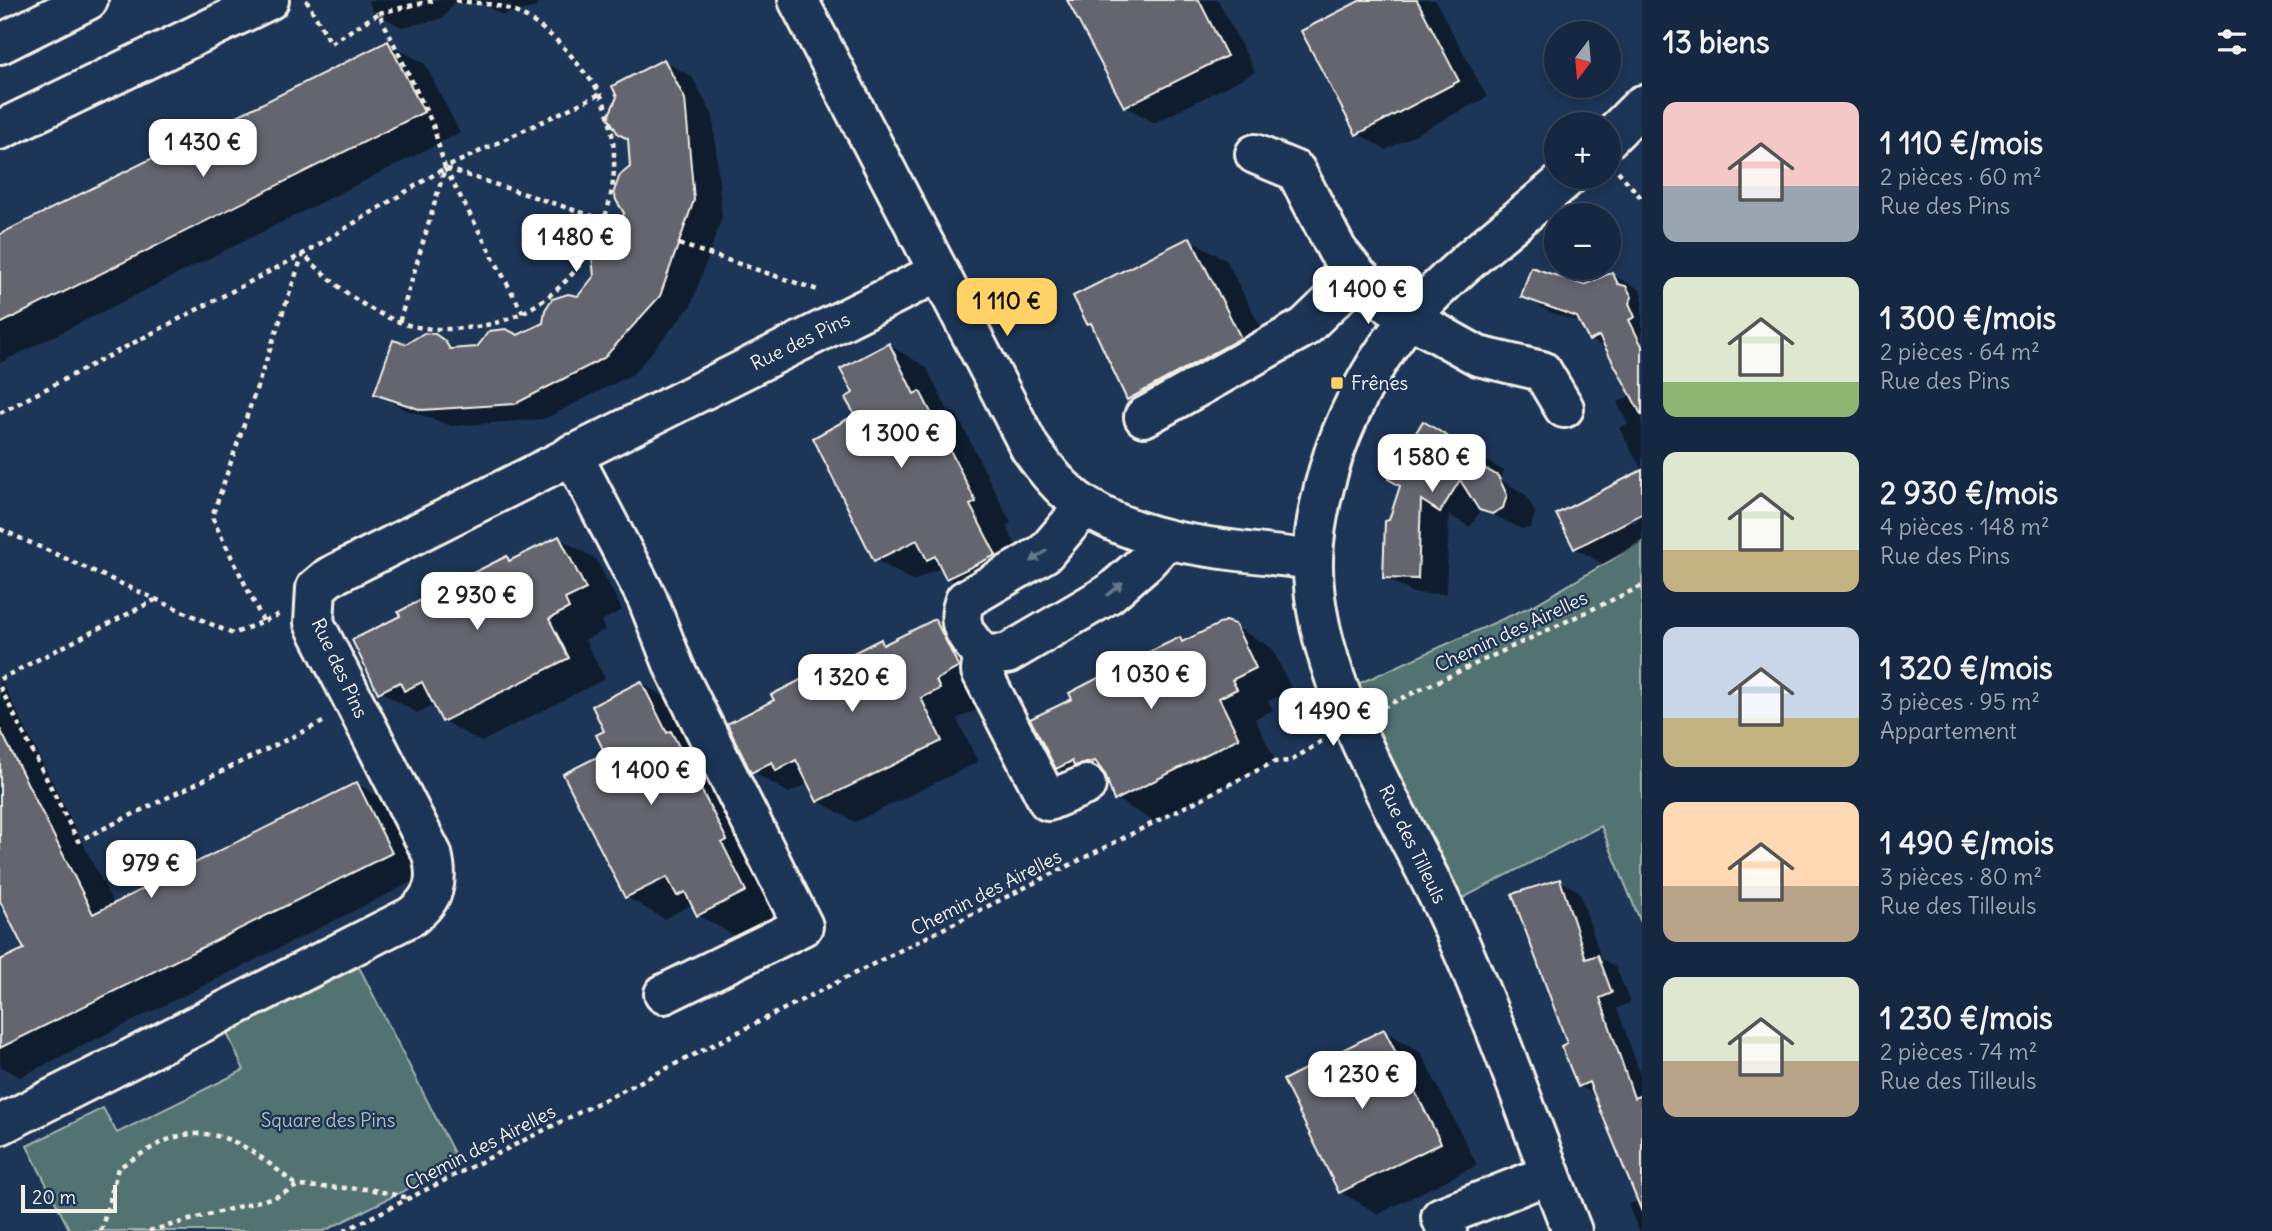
<!DOCTYPE html>
<html lang="fr">
<head>
<meta charset="utf-8">
<style>
	body { margin:0; font-family:Delius,sans-serif; background:#1f3048; color:#f1f3f6; height:100vh; display:flex; flex-direction:column; font-size:26px; white-space:nowrap }
	* { box-sizing:border-box; margin:0 }
	p { font-size:23px; color:#9ea6b1 }
	.icon { flex:none; width:38px; height:38px; fill:none; stroke:currentColor; stroke-width:2; stroke-linecap:round; stroke-linejoin:round }
	.map { position:relative; flex:1; overflow:hidden }
	.side { display:flex; flex-direction:column; background:#162841; width:630px }
	.side>* { flex:none }
	.needle { width:46px; rotate:196deg }
	.fabs { position:absolute; left:1544px; top:21px; display:grid; gap:14px }
	.fabs a { display:grid; place-items:center; width:77px; height:77px; border-radius:50%; background:#162841; box-shadow:0 4px 10px #0003,0 0 0 2px #35445a; font-size:35px }
	.scale { position:absolute; left:21px; bottom:18px; width:96px; box-sizing:border-box; padding-left:7px; border:4px solid #f4f1e8; border-top:0; font-size:19px; line-height:24px; white-space:nowrap; color:#f4f1e8; -webkit-text-stroke:5px #1d3557; paint-order:stroke }
	.price { position:absolute; translate:-50% -60px; padding:0 16px; border-radius:14px; background:#fff; color:#222; font-size:23px; line-height:46px; filter:drop-shadow(0 2px 4px #0008) }
	.price::after { content:''; position:absolute; left:50%; top:42px; width:21px; height:16px; margin-left:-10px; background:inherit; clip-path:polygon(0 0,100% 0,50% 100%) }
	.price.selected { background:#ffd166; color:#111 }
	ul { padding:0; list-style:none }
	li { display:flex; align-items:center; gap:21px; height:175px; padding:0 21px }
	li span { display:grid; place-items:center; flex:none; width:196px; height:140px; border-radius:14px; color:#555 }
	li>.icon { margin-inline-start:auto }
	span .icon { width:84px; height:84px; fill:#fffc; stroke-width:1 }
	li b { font-size:30px }
	h2 { display:flex; justify-content:space-between; align-items:center; height:84px; padding:0 21px; font-size:30px }
	main { display:flex; flex:1; min-height:0 }
	.map>svg:first-child { display:block }
	.green { fill:#537372; stroke:#a4b2ad; stroke-width:2 }
	.shadow { fill:#0007 }
	.building { fill:#65656f; stroke:#f4f1e8; stroke-width:2 }
	.lines { fill:none; stroke-linecap:round; stroke-linejoin:round }
	.minor-casing { stroke:#f4f1e8; stroke-width:44 }
	.path { stroke:#f4f1e8; stroke-width:4.5; stroke-dasharray:5 5; stroke-linecap:butt }
	.minor { stroke:#1d3557; stroke-width:38 }
	.oneway { fill:#68778a }
	.poi-dot { fill:#ffd166; stroke:#1d3557; stroke-width:2.5 }
	.labels { text-anchor:middle; dominant-baseline:central; stroke-width:5; stroke-linejoin:round; paint-order:stroke }
	.street-label { font-size:19px; fill:#f4f1e8; stroke:#1d3557 }
	.poi-label { font-size:19px; fill:#f4f1e8; stroke:#1d3557; text-anchor:start }
	.park-label { font-size:19px; fill:#b4bfb9; stroke:#1d3557 }
</style>
</head>
<body>
<main>
<div class="map">
<svg width="1642" height="1231" viewBox="0 0 1642 1231">
	<rect width="100%" height="100%" fill="#1d3557"/>
	<filter id="ink" filterUnits="userSpaceOnUse"><feTurbulence type="fractalNoise" baseFrequency=".0143" numOctaves="2"/><feDisplacementMap in="SourceGraphic" scale="14" xChannelSelector="R" yChannelSelector="G"/><feConvolveMatrix kernelMatrix="1 2 1 2 8 2 1 2 1" color-interpolation-filters="sRGB"/></filter>
	<g filter="url(#ink)">
		<g class="green">
			<polygon points="1642,542 1642,925 1601,826 1444,908 1340,692 1534,605"/>
			<polygon points="359,967 459,1163 324,1231 70,1231 27,1146 103,1108 117,1133 244,1070 227,1033"/>
		</g>
		<g class="shadow">
			<polygon points="368,0 538,0 536,7 502,15 481,3 453,3 447,14 438,20 401,27 373,11"/>
			<polygon points="1085,0 1218,0 1255,72 1154,123 1125,106"/>
			<polygon points="1364,0 1435,0 1487,97 1386,150 1357,133"/>
			<polygon points="388,43 425,64 460,133 0,363 0,236"/>
			<polygon points="664,61 692,77 713,116 722,217 691,306 633,374 544,419 452,426 404,409 376,393 406,346 434,336 458,350 478,348 518,337 544,324 579,298 596,276 618,236 626,212 632,167"/>
			<polygon points="1189,239 1226,260 1277,359 1165,420 1128,399 1095,327 1088,323"/>
			<polygon points="1611,274 1639,289 1642,295 1642,470 1619,428 1628,424 1617,403 1632,394 1609,350 1591,340 1582,323 1550,312 1523,296 1584,287"/>
			<polygon points="889,345 926,367 947,409 957,415 1011,523 1006,526 1032,576 985,599 948,578 942,567 913,581 876,560 855,394"/>
			<polygon points="1452,440 1504,471 1500,479 1526,495 1535,512 1531,528 1522,529 1481,509 1470,527 1449,515 1446,594 1413,593 1385,577 1390,522"/>
			<polygon points="1642,510 1631,521 1634,523 1642,515 1642,544 1603,564 1575,548"/>
			<polygon points="559,538 596,559 622,610 601,621 605,630 585,640 605,679 481,742 444,721 433,705 417,713 380,691 507,558 512,561"/>
			<polygon points="935,621 972,642 995,688 972,702 976,710 957,719 978,762 855,822 818,801 813,790 805,785 789,793 752,771 881,641 888,645"/>
			<polygon points="1234,626 1272,648 1292,690 1268,701 1273,710 1255,719 1275,760 1153,821 1116,799 1111,786 1106,783 1094,789 1057,767 1074,700 1180,639 1185,642"/>
			<polygon points="0,678 114,905 357,784 394,805 428,874 20,1077 0,1066 0,962 26,949 0,897"/>
			<polygon points="641,683 678,705 782,912 735,936 698,915 693,904 664,919 627,897 606,731"/>
			<polygon points="1560,881 1579,891 1601,958 1616,967 1630,1003 1617,1008 1642,1079 1642,1231 1639,1231 1628,1205 1638,1201 1595,1095 1580,1086 1569,1044"/>
			<polygon points="1384,1031 1421,1053 1477,1165 1378,1214 1341,1192"/>
		</g>
		<g class="building">
			<polygon points="1067,0 1199,0 1227,56 1124,107"/>
			<polygon points="1361,0 1417,0 1459,81 1356,135 1301,31"/>
			<polygon points="388,41 424,112 0,324 0,234"/>
			<polygon points="664,59 685,99 694,200 660,296 604,358 515,404 422,410 374,394 393,340 406,344 424,333 435,334 445,341 450,349 477,347 489,331 506,329 518,335 543,323 545,310 552,299 568,294 578,296 594,276 592,258 595,248 617,235 624,213 616,200 614,191 620,175 630,167 628,139 618,134 608,117 617,97 612,86"/>
			<polygon points="1190,237 1241,338 1127,400 1091,323 1087,324 1073,296"/>
			<polygon points="1531,267 1584,285 1612,272 1618,284 1626,286 1632,297 1629,303 1635,317 1629,320 1642,346 1642,416 1599,336 1589,341 1577,317 1521,297"/>
			<polygon points="889,343 914,394 920,391 940,430 976,502 970,505 996,555 946,579 935,556 927,560 917,540 874,561 813,438 855,415 845,398 853,393 840,369"/>
			<polygon points="1423,421 1476,454 1472,461 1498,476 1507,495 1503,508 1492,514 1479,510 1460,480 1440,512 1421,500 1418,579 1383,578 1385,521 1389,520 1400,486 1388,479"/>
			<polygon points="1642,470 1642,514 1574,549 1556,514"/>
			<polygon points="559,536 586,589 565,599 569,608 549,619 569,658 442,722 422,682 404,691 400,682 378,693 352,640 400,616 398,612 479,570 507,556 509,561"/>
			<polygon points="935,619 959,667 936,680 940,689 921,698 942,741 817,802 796,760 776,771 772,762 751,773 727,724 774,700 771,695 881,639 883,645"/>
			<polygon points="1225,621 1235,624 1256,668 1232,680 1237,689 1219,698 1239,738 1114,801 1106,776 1095,761 1074,766 1072,761 1056,769 1030,719 1072,699 1069,693 1141,656 1180,637 1182,642"/>
			<polygon points="641,681 667,733 671,731 707,801 727,840 722,843 746,891 697,916 685,892 677,896 667,877 625,898 563,774 605,753 596,735 604,731 592,706"/>
			<polygon points="0,729 93,914 357,782 392,853 0,1048 0,960 24,949 0,901"/>
			<polygon points="1560,879 1586,959 1598,955 1612,993 1600,998 1634,1098 1642,1095 1642,1212 1589,1082 1578,1087 1561,1046 1567,1043 1512,894"/>
			<polygon points="1384,1029 1441,1143 1339,1193 1283,1080"/>
		</g>
		<g class="lines">
			<defs>
				<g id="minor">
					<path d="M798,0L1030,448C1046,470 1062,491 1085,506C1151,549 1237,549 1313,560"/>
					<polyline points="0,44 88,0"/>
					<polyline points="0,130 269,0"/>
					<polyline points="1608,139 1642,105"/>
					<polyline points="1255,154 1296,171 1337,250 1358,276 1396,310 1478,356 1542,371 1564,408"/>
					<path d="M1568,177C1516,223 1457,265 1411,317C1377,356 1351,406 1334,453C1323,487 1314,523 1313,559C1310,674 1395,804 1443,906C1492,1011 1530,1123 1572,1231"/>
					<polyline points="1144,417 1305,327 1358,276"/>
					<polyline points="572,454 647,598 675,669 803,926 664,994"/>
					<path d="M1085,506L1045,553L965,600C955,625 967,637 983,655L1007,654L1109,594L1146,562L1166,540"/>
					<polyline points="983,655 981,671 1048,801 1086,785"/>
					<path d="M0,1125L412,916C434,899 439,881 432,854L314,623L316,588L329,577L937,273"/>
					<polyline points="1447,1231 1441,1217 1550,1174"/>
				</g>
			</defs>
			<use href="#minor" class="minor-casing"/>
			<g class="path">
				<polyline points="306,0 331,43 379,13 433,125 445,168 399,323"/>
				<polyline points="379,13 435,0"/>
				<polyline points="1618,171 1642,199"/>
				<polyline points="679,244 821,291"/>
				<polyline points="523,313 445,168 600,94"/>
				<polyline points="0,413 303,254 445,168 620,225"/>
				<polyline points="0,529 233,634 280,614"/>
				<path d="M263,621L212,517L303,254C332,282 359,307 397,321C418,330 443,330 465,328C554,322 618,241 614,154C613,134 609,110 599,92C594,83 586,75 580,67C562,42 535,19 506,8C491,3 470,3 453,0"/>
				<polyline points="0,679 155,600"/>
				<polyline points="0,687 78,841 325,721"/>
				<polyline points="1383,707 1642,586"/>
				<path d="M101,1231L118,1168C136,1158 157,1142 176,1137C225,1123 263,1158 297,1186"/>
				<polyline points="149,1231 278,1196 297,1186 369,1189 409,1198"/>
				<polyline points="344,1231 1274,762 1291,761 1323,740"/>
			</g>
			<use href="#minor" class="minor"/>
		</g>
		<defs><path id="oneway-solid" d="M-6-.8H1V-3.2L6.5 0L1 3.2V.8H-6Z" transform="scale(1.75)"/></defs>
		<g class="oneway">
			<use href="#oneway-solid" transform="translate(1039 556) rotate(145)"/>
			<use href="#oneway-solid" transform="translate(1115 589) rotate(-39)"/>
		</g>
	</g>
	<rect class="poi-dot" x="1330" y="376" width="14" height="14" rx="3.5"/>
	<g class="labels">
		<g class="street-label">
			<text transform="translate(800 341) rotate(-26)">Rue des Pins</text>
			<text transform="translate(1511 631) rotate(-25)">Chemin des Airelles</text>
			<text transform="translate(340 668) rotate(65)">Rue des Pins</text>
			<text transform="translate(1413 844) rotate(64)">Rue des Tilleuls</text>
			<text transform="translate(986 892) rotate(-27)">Chemin des Airelles</text>
			<text transform="translate(480 1147) rotate(-27)">Chemin des Airelles</text>
		</g>
		<g class="poi-label">
			<text x="1351" y="383">Frênes</text>
		</g>
		<g class="park-label">
			<text x="328" y="1120">Square des Pins</text>
		</g>
	</g>
</svg>
<div class="fabs">
<a><svg class="needle" viewBox="-14 -14 28 28"><path d="M0-13l5 13h-10z" fill="#e53935"/><path d="M0 13l5-13h-10z" fill="#9ea6b1"/></svg></a>
<a>+</a>
<a>−</a>
</div>
<div class="scale">20 m</div>
<b class="price" style="left:203px;top:179px">1 430 €</b>
<b class="price" style="left:576px;top:274px">1 480 €</b>
<b class="price" style="left:1368px;top:326px">1 400 €</b>
<b class="price selected" style="left:1007px;top:338px">1 110 €</b>
<b class="price" style="left:901px;top:470px">1 300 €</b>
<b class="price" style="left:1432px;top:494px">1 580 €</b>
<b class="price" style="left:477px;top:632px">2 930 €</b>
<b class="price" style="left:1151px;top:711px">1 030 €</b>
<b class="price" style="left:852px;top:714px">1 320 €</b>
<b class="price" style="left:1333px;top:748px">1 490 €</b>
<b class="price" style="left:651px;top:807px">1 400 €</b>
<b class="price" style="left:151px;top:900px">979 €</b>
<b class="price" style="left:1362px;top:1111px">1 230 €</b>
</div>
<section class="side">
<h2>13 biens<svg class="icon" aria-label="filters" viewBox="0 0 24 24"><path d="M4 7h16M4 17h16"/><circle cx="9" cy="7" r="2"/><circle cx="15" cy="17" r="2"/></svg></h2>
<ul>
<li><span style="background:linear-gradient(#f6c9c9 60%,#9aa5b1 0)"><svg class="icon" aria-label="home" viewBox="0 0 24 24"><path d="M3 11l9-7 9 7M6 9v11h12V9"/></svg></span><div><b>1 110 €/mois</b><p>2 pièces · 60 m²</p><p>Rue des Pins</p></div></li>
<li><span style="background:linear-gradient(#dfe7d0 75%,#8fb573 0)"><svg class="icon" aria-label="home" viewBox="0 0 24 24"><path d="M3 11l9-7 9 7M6 9v11h12V9"/></svg></span><div><b>1 300 €/mois</b><p>2 pièces · 64 m²</p><p>Rue des Pins</p></div></li>
<li><span style="background:linear-gradient(#dfe7d0 70%,#c2b280 0)"><svg class="icon" aria-label="home" viewBox="0 0 24 24"><path d="M3 11l9-7 9 7M6 9v11h12V9"/></svg></span><div><b>2 930 €/mois</b><p>4 pièces · 148 m²</p><p>Rue des Pins</p></div></li>
<li><span style="background:linear-gradient(#c9d6e8 65%,#c2b280 0)"><svg class="icon" aria-label="home" viewBox="0 0 24 24"><path d="M3 11l9-7 9 7M6 9v11h12V9"/></svg></span><div><b>1 320 €/mois</b><p>3 pièces · 95 m²</p><p>Appartement</p></div></li>
<li><span style="background:linear-gradient(#ffd9b3 60%,#b9a48a 0)"><svg class="icon" aria-label="home" viewBox="0 0 24 24"><path d="M3 11l9-7 9 7M6 9v11h12V9"/></svg></span><div><b>1 490 €/mois</b><p>3 pièces · 80 m²</p><p>Rue des Tilleuls</p></div></li>
<li><span style="background:linear-gradient(#dfe7d0 60%,#b9a48a 0)"><svg class="icon" aria-label="home" viewBox="0 0 24 24"><path d="M3 11l9-7 9 7M6 9v11h12V9"/></svg></span><div><b>1 230 €/mois</b><p>2 pièces · 74 m²</p><p>Rue des Tilleuls</p></div></li>
</ul>
</section>
</main>
</body>
</html>
